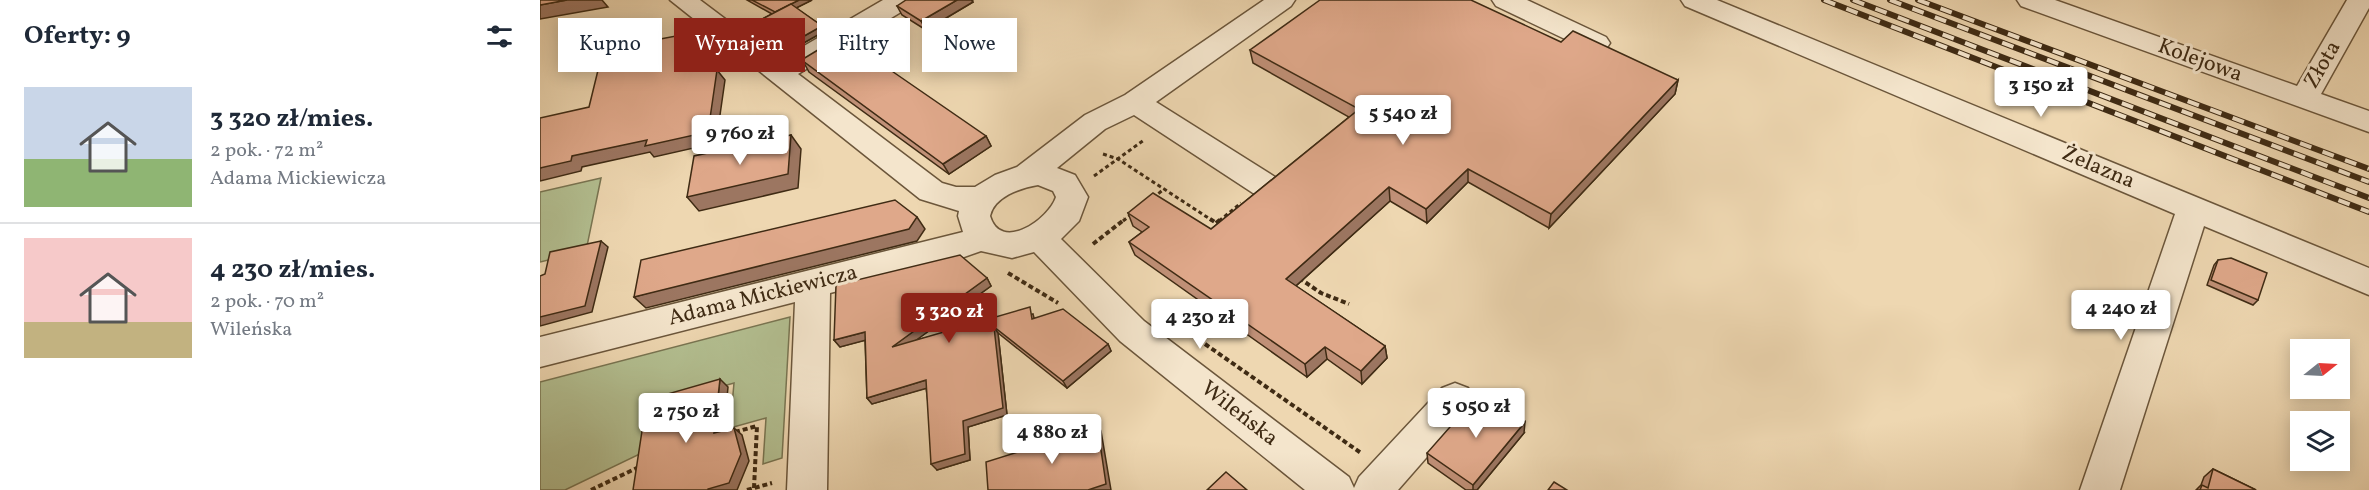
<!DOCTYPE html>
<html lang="pl">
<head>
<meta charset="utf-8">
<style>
	body { margin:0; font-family:Vollkorn,serif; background:#f6f6f7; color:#1f2937; height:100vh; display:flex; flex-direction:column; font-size:22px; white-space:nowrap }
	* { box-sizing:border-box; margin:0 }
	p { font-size:20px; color:#747a83 }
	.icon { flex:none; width:33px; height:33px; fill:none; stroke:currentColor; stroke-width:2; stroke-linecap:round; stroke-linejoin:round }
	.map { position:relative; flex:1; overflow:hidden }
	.drawer { display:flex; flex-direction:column; background:#fff; width:540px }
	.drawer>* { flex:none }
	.top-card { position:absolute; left:18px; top:18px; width:570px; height:54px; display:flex; gap:12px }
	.needle { width:39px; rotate:72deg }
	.fabs { position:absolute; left:1750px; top:339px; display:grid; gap:12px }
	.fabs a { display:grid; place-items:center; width:60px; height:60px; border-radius:0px; background:#fff; box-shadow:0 3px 15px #0003; font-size:30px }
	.price { position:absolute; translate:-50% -51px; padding:0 14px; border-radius:6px; background:#fff; color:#222; font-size:20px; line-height:39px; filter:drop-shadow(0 2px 3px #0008) }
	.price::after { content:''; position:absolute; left:50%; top:36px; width:18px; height:14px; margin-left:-9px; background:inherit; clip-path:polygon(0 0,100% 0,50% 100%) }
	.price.current { background:#8f2418; color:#fff }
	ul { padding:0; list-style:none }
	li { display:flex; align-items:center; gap:18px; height:150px; padding:0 24px }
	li+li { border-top:2px solid #e0e1e3 }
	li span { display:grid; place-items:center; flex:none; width:168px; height:120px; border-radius:0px; color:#555 }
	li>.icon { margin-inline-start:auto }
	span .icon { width:72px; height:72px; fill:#fffc; stroke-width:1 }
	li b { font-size:26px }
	h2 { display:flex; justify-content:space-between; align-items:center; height:72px; padding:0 24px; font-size:26px }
	.chip { padding:0 21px; border-radius:0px; background:#fff; box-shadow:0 3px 15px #0003; font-size:21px; line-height:54px }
	.chip.current { background:#8f2418; color:#fff }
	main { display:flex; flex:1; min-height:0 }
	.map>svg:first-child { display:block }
	.green { fill:#b3bf91; stroke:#797552; stroke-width:1.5 }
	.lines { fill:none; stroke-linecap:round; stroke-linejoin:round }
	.minor-casing { stroke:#6b563b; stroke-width:3 }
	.path-far1 { stroke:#3f2b14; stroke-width:3; stroke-dasharray:4 3; stroke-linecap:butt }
	.path { stroke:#3f2b14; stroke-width:4; stroke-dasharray:5 3; stroke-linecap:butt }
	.minor { fill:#f4e5cc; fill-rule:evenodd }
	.rail-casing { stroke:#3f2b14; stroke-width:6 }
	.rail { stroke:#f4e5cc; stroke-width:4; stroke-dasharray:12; stroke-linecap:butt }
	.wall { fill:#c09077; stroke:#3f2b14; stroke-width:1.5 }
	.shaded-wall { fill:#9c7661; stroke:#3f2b14; stroke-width:1.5 }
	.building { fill:#dfa88a; stroke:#3f2b14; stroke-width:1.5 }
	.labels { text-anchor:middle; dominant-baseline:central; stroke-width:6; stroke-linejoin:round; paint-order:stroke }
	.street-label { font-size:22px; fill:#3f2b14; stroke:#f4e5cc }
</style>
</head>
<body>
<main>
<section class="drawer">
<h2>Oferty: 9<svg class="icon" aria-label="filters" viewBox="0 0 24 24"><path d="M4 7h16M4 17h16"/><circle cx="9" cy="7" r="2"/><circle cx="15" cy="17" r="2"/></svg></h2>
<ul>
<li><span style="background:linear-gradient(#c9d6e8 60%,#8fb573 0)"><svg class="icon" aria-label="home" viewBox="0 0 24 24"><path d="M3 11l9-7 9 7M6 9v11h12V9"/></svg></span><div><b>3 320 zł/mies.</b><p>2 pok. · 72 m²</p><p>Adama Mickiewicza</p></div></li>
<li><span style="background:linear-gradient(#f6c9c9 70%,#c2b280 0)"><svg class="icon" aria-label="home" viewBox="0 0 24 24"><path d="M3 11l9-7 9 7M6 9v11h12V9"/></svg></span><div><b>4 230 zł/mies.</b><p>2 pok. · 70 m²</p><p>Wileńska</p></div></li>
</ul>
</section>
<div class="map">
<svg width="1829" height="490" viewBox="0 0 1829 490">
	<rect width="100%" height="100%" fill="#eed7b1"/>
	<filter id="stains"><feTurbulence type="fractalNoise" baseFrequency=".00333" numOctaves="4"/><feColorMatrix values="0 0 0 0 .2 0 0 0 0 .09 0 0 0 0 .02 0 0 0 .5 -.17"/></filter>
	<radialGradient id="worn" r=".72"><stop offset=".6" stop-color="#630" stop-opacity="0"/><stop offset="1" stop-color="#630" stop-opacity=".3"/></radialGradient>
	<g class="green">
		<polygon points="61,178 46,251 0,262 0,192"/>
		<polygon points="250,317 242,458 223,464 226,418 190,428 194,383 127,402 104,452 25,490 0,490 0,382"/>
	</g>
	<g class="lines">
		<defs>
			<g id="minor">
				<path d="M130,0H160L240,60L343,0H375L371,6L258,74L402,183L416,187H435L455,175L477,167L545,115L585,95L724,0H755L751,6L616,102L735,177L740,185L735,193L724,196L713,193L594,115L565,129L517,168L535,175L548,197L539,221L521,239L604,321L809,477L814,488L819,477L902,388L915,383L928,388L934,399L928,410L858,490H765L580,341L494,252L472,258L441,251L407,263L290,293L287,490H247L255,302L0,367V337L423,232L418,216L419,211L380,199ZM498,185L513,191L516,197C509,219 461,253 450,216C454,197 480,188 498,185Z"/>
				<polygon points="952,0 987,0 1066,37 1070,43 1066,49 1056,52 1046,49 956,6"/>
				<polygon points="1141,0 1177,0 1829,268 1829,295 1664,226 1580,490 1540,490 1635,214 1145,6"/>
				<polygon points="1477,0 1515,0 1757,86 1807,0 1829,0 1829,8 1781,94 1829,111 1829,132 1481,6"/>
			</g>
		</defs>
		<use href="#minor" class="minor-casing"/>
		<g class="path-far1">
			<polyline points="563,154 578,159 673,221"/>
			<polyline points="554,176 604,140"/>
			<polyline points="613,198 624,189"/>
			<polyline points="583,221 593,213"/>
			<polyline points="679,221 701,203"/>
		</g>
		<g class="path">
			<polyline points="670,219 681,226"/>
			<polyline points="676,223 681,219"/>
			<polyline points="553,244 585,219"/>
			<polyline points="468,273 518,303"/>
			<polyline points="759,278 781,293 809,304"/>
			<polyline points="665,344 821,453"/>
			<polyline points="195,432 217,426 214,488"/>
			<polyline points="51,490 99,467"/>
			<polyline points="207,490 232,483"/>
		</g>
		<use href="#minor" class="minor"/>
		<defs>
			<g id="rail">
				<polyline points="1284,0 1829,212"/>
				<polyline points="1313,0 1829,198"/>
				<polyline points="1350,0 1829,182"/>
				<polyline points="1378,0 1829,169"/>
			</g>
		</defs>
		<use href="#rail" class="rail-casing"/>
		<use href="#rail" class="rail"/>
	</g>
	<g class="wall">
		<polygon points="207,0 272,0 256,8 282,26 285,31 244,54 213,31 209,26 232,14"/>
		<polygon points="432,1 433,2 386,30 362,15 357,6"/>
		<polygon points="1021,42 1138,80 1135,94 1009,228 928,182 887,223 850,201 756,286 845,346 847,358 822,384 787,359 767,377 595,255 589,242 602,232 593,226 588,213 671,229 809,117 713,63 710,50"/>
		<polygon points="263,61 446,136 451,146 409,174 269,72"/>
		<polygon points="1678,260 1718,300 1713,305 1667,285 1674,265"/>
		<polygon points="447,278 451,286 376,340 493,314 494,318 568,344 571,351 527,388 458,333 467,415 428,427 430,460 397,470 386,388 332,404 327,398 325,340 300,347 294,340"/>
		<polygon points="984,433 937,490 926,490 888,463 887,453"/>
		<polygon points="1673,469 1716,490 1656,490 1661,485 1664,477"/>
	</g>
	<g class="shaded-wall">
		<polygon points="27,0 62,0 68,7 0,19 0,5"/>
		<polygon points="259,0 272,0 238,17 235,12"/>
		<polygon points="417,0 433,0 432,1 433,2 386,30 381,21"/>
		<polygon points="282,26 285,31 244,54 241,49"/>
		<polygon points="177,70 185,80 176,143 114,157 110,152 42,167 41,171 0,181 0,168 32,156"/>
		<polygon points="1138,80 1135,94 1009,228 1011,214"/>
		<polygon points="251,135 261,149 258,188 159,211 147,197"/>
		<polygon points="446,136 451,146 409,174 403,164"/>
		<polygon points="928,169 928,182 887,223 886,209"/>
		<polygon points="849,187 850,201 749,292 746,279"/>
		<polygon points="377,217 385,229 377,241 106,308 94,297"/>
		<polygon points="61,241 68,247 52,312 0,326 0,317"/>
		<polygon points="447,278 451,286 357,354 352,347"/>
		<polygon points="454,327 458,333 467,415 428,427 430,460 397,470 391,464 423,421"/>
		<polygon points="325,332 330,339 300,347 294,340"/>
		<polygon points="568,344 571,351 527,388 523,381"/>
		<polygon points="845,346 847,358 822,384 821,371"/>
		<polygon points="785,347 787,359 767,377 765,364"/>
		<polygon points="180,379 188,387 183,440 174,433"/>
		<polygon points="386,380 391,387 332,404 327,398"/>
		<polygon points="985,422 984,433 937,490 933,490 933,485"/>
		<polygon points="557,423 561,431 571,490 548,490"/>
		<polygon points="194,428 202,435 209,461 197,490 168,490"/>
	</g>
	<g class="building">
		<polygon points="0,0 27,0 0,5"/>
		<polygon points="212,0 259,0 235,12"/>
		<polygon points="366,0 417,0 381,21 357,6"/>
		<polygon points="780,0 931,0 1021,42 1033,31 1138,80 1011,214 928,169 886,209 849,187 746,279 845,346 821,371 785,347 765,364 589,242 609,227 588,213 613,193 671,229 819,109 710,50"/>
		<polygon points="251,4 282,26 241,49 209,26"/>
		<polygon points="136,36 177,70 168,132 105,146 107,140 32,156 31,161 0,168 0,118 49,107 61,58 92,53 94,44"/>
		<polygon points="301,36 446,136 403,164 263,61 263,59"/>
		<polygon points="251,135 248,174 147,197 154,156"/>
		<polygon points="355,200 377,217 369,229 94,297 101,260"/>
		<polygon points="61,241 45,306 0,317 0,276 5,274 10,252"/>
		<polygon points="420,255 447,278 352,347 490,307 492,319 523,309 568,344 523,381 454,327 463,408 423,421 425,454 391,464 386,380 327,398 325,332 294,340 296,285"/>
		<polygon points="1691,258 1727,273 1718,300 1671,280 1678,260"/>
		<polygon points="180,379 174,433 194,428 201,454 189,483 168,489 168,490 93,490 104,418 120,413 124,395"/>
		<polygon points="940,393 985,422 933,485 887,453"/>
		<polygon points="557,423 566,484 548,490 448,490 446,462 520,439 519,434"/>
		<polygon points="1673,469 1716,490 1660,490 1662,485 1668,488"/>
		<polygon points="686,472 707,490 667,490"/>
		<polygon points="1014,482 1027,490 1008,490"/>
	</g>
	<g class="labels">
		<g class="street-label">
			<text transform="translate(1660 61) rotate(20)">Kolejowa</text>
			<text transform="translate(1783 65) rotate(-60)">Złota</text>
			<text transform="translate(1558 168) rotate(23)">Żelazna</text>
			<text transform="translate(223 296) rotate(-14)">Adama Mickiewicza</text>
			<text transform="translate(699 414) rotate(38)">Wileńska</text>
		</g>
	</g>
	<rect width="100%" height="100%" filter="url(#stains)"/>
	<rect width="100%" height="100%" fill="url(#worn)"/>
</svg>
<div class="fabs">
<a><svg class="needle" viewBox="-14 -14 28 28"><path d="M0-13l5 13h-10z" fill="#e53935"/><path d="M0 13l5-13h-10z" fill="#747a83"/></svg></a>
<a><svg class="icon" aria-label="layers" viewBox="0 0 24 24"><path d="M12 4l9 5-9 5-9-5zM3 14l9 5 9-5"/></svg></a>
</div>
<b class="price" style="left:1501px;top:118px">3 150 zł</b>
<b class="price" style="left:863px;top:146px">5 540 zł</b>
<b class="price" style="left:200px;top:166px">9 760 zł</b>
<b class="price" style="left:1581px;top:341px">4 240 zł</b>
<b class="price current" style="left:409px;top:344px">3 320 zł</b>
<b class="price" style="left:660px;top:350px">4 230 zł</b>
<b class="price" style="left:936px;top:439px">5 050 zł</b>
<b class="price" style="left:146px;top:444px">2 750 zł</b>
<b class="price" style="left:512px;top:465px">4 880 zł</b>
<div class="top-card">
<a class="chip">Kupno</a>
<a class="chip current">Wynajem</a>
<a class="chip">Filtry</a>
<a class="chip">Nowe</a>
</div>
</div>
</main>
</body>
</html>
